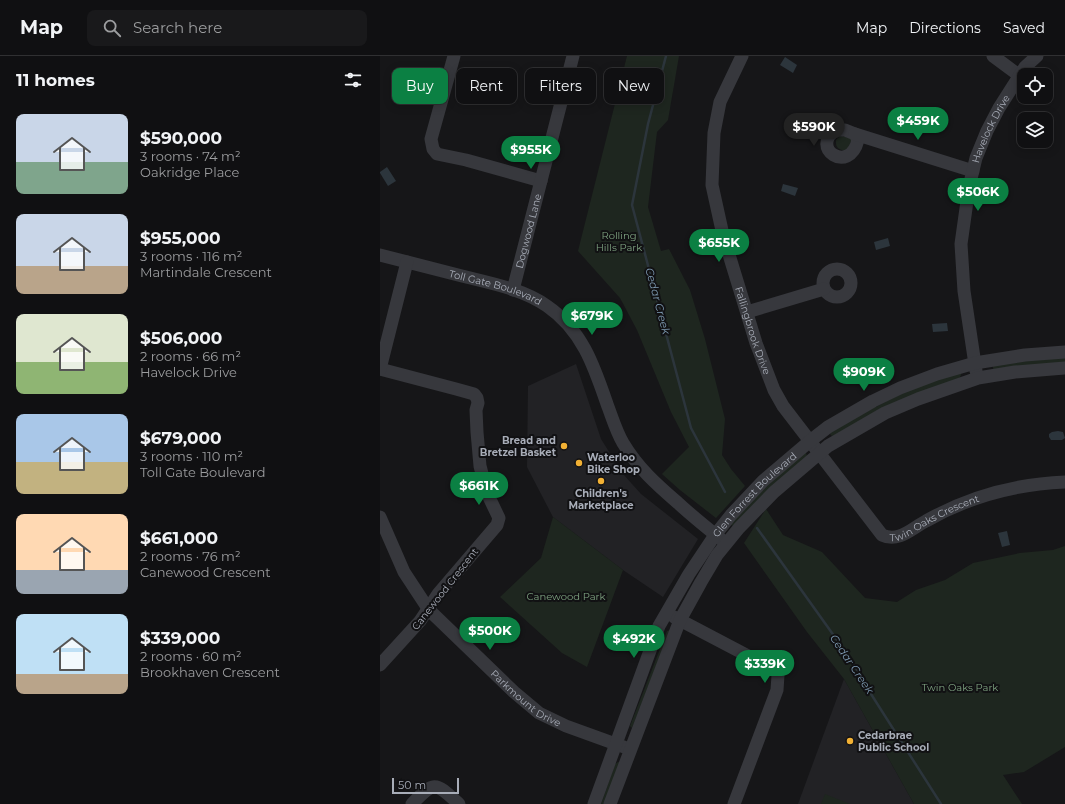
<!DOCTYPE html>
<html lang="en">
<head>
<meta charset="utf-8">
<style>
	body { margin:0; font-family:Montserrat,sans-serif; background:#19191b; color:#f1f3f6; height:100vh; display:flex; flex-direction:column; font-size:15px; white-space:nowrap }
	* { box-sizing:border-box; margin:0 }
	p { font-size:13px; color:#9c9d9f }
	.icon { flex:none; width:22px; height:22px; fill:none; stroke:currentColor; stroke-width:2; stroke-linecap:round; stroke-linejoin:round }
	.map { position:relative; flex:1; overflow:hidden }
	.drawer { display:flex; flex-direction:column; background:#101012; width:380px }
	.drawer>* { flex:none }
	.hud { position:absolute; left:12px; top:12px; width:380px; height:36px; display:flex; gap:8px }
	.tools { position:absolute; left:637px; top:12px; display:grid; gap:8px }
	.tools a { display:grid; place-items:center; width:36px; height:36px; border-radius:8px; background:#101012; box-shadow:0 2px 10px #0003,0 0 0 1px #303032; font-size:20px }
	.scale { position:absolute; left:12px; bottom:10px; width:67px; box-sizing:border-box; padding-left:4px; border:2px solid #a8adb8; border-top:0; font-size:11px; line-height:14px; white-space:nowrap; color:#a8adb8; -webkit-text-stroke:3px #111113; paint-order:stroke }
	.price { position:absolute; translate:-50% -34px; padding:0 9px; border-radius:14px; background:#0b8043; color:#fff; font-size:13px; line-height:26px; filter:drop-shadow(0 1px 2px #0008) }
	.price::after { content:''; position:absolute; left:50%; top:24px; width:12px; height:9px; margin-left:-6px; background:inherit; clip-path:polygon(0 0,100% 0,50% 100%) }
	.price.on { background:#222; color:#fff }
	ul { padding:0; list-style:none }
	li { display:flex; align-items:center; gap:12px; height:100px; padding:0 16px }
	li span { display:grid; place-items:center; flex:none; width:112px; height:80px; border-radius:8px; color:#555 }
	li>.icon { margin-inline-start:auto }
	span .icon { width:48px; height:48px; fill:#fffc; stroke-width:1 }
	li b { font-size:17px }
	h2 { display:flex; justify-content:space-between; align-items:center; height:48px; padding:0 16px; font-size:17px }
	.tag { padding:0 14px; border-radius:8px; background:#101012; box-shadow:0 2px 10px #0003,0 0 0 1px #303032; font-size:14px; line-height:36px }
	.tag.on { background:#0b8043; color:#fff }
	header { display:flex; align-items:center; gap:24px; box-sizing:border-box; height:56px; padding:0 20px; background:#101012; border-bottom:1px solid #303032 }
	header strong { font-size:19px }
	nav { display:flex; gap:22px; margin-inline-start:auto; font-size:14px }
	.search { width:280px; height:36px; background:#19191b; display:flex; align-items:center; gap:10px; box-sizing:border-box; padding:0 14px; border-radius:8px; color:#9c9d9f; font-size:15px }
	main { display:flex; flex:1; min-height:0 }
	.map>svg:first-child { display:block }
	.built { fill:#222225 }
	.green { fill:#1e261f }
	.water { fill:#2c353c }
	.lines { fill:none; stroke-linecap:round; stroke-linejoin:round }
	.stream { stroke:#2c353c; stroke-width:2.5 }
	.minor { stroke:#37383d; stroke-width:13 }
	.poi-dot { fill:#f2b134; stroke:#111113; stroke-width:1.5 }
	.labels { text-anchor:middle; dominant-baseline:central; stroke-width:4; stroke-linejoin:round; paint-order:stroke }
	.street-label { font-size:10px; fill:#a8adb8; stroke:#111113 }
	.park-label { font-size:10px; fill:#7fa381; stroke:#111113 }
	.poi-label { font-size:10px; font-weight:bold; fill:#a8adb8; stroke:#111113; text-anchor:start }
	.water-label { font-size:11px; font-style:italic; fill:#7f9bb3; stroke:#111113 }
</style>
</head>
<body>
<header>
<strong>Map</strong>
<div class="search"><svg class="icon" aria-label="search" viewBox="0 0 24 24"><circle cx="10" cy="10" r="6"/><path d="M15 15l6 6"/></svg>Search here</div>
<nav><a>Map</a><a>Directions</a><a>Saved</a></nav>
</header>
<main>
<section class="drawer">
<h2>11 homes<svg class="icon" aria-label="filters" viewBox="0 0 24 24"><path d="M4 7h16M4 17h16"/><circle cx="9" cy="7" r="2"/><circle cx="15" cy="17" r="2"/></svg></h2>
<ul>
<li><span style="background:linear-gradient(#c9d6e8 60%,#7fa58c 0)"><svg class="icon" aria-label="home" viewBox="0 0 24 24"><path d="M3 11l9-7 9 7M6 9v11h12V9"/></svg></span><div><b>$590,000</b><p>3 rooms · 74 m²</p><p>Oakridge Place</p></div></li>
<li><span style="background:linear-gradient(#c9d6e8 65%,#b9a48a 0)"><svg class="icon" aria-label="home" viewBox="0 0 24 24"><path d="M3 11l9-7 9 7M6 9v11h12V9"/></svg></span><div><b>$955,000</b><p>3 rooms · 116 m²</p><p>Martindale Crescent</p></div></li>
<li><span style="background:linear-gradient(#dfe7d0 60%,#8fb573 0)"><svg class="icon" aria-label="home" viewBox="0 0 24 24"><path d="M3 11l9-7 9 7M6 9v11h12V9"/></svg></span><div><b>$506,000</b><p>2 rooms · 66 m²</p><p>Havelock Drive</p></div></li>
<li><span style="background:linear-gradient(#a9c7e8 60%,#c2b280 0)"><svg class="icon" aria-label="home" viewBox="0 0 24 24"><path d="M3 11l9-7 9 7M6 9v11h12V9"/></svg></span><div><b>$679,000</b><p>3 rooms · 110 m²</p><p>Toll Gate Boulevard</p></div></li>
<li><span style="background:linear-gradient(#ffd9b3 70%,#9aa5b1 0)"><svg class="icon" aria-label="home" viewBox="0 0 24 24"><path d="M3 11l9-7 9 7M6 9v11h12V9"/></svg></span><div><b>$661,000</b><p>2 rooms · 76 m²</p><p>Canewood Crescent</p></div></li>
<li><span style="background:linear-gradient(#bfe0f5 75%,#b9a48a 0)"><svg class="icon" aria-label="home" viewBox="0 0 24 24"><path d="M3 11l9-7 9 7M6 9v11h12V9"/></svg></span><div><b>$339,000</b><p>2 rooms · 60 m²</p><p>Brookhaven Crescent</p></div></li>
</ul>
</section>
<div class="map">
<svg width="685" height="748" viewBox="0 0 685 748">
	<rect width="100%" height="100%" fill="#161618"/>
	<g class="built">
		<polygon points="196,308 221,383 243,418 261,438 318,483 283,541 243,514 173,461 147,411 148,330"/>
		<polygon points="464,623 534,748 418,748"/>
	</g>
	<g class="green">
		<polygon points="247,0 299,0 288,64 277,76 268,151 281,195 289,193 310,234 325,283 345,363 342,399 351,413 365,430 336,462 300,434 282,418 309,391 291,356 257,274 240,242 198,195"/>
		<path d="M460,80L472,82L468,95C460,94 455,93 456,84Z"/>
		<polygon points="685,300 685,306 614,314 613,312 613,309"/>
		<path d="M581,317V319L579,323L455,379L452,380L450,378L451,376C493,352 532,328 581,317Z"/>
		<polygon points="423,397 426,397 427,400 353,470 351,469 351,466 387,430"/>
		<polygon points="386,453 403,479 442,496 485,542 517,546 536,534 565,524 593,507 640,497 673,494 685,490 685,691 644,716 623,719 642,748 534,748 464,623 427,576 364,487"/>
		<polygon points="173,461 243,514 207,611 182,597 120,541 161,502"/>
		<polygon points="290,574 252,672 250,670 287,575"/>
		<polygon points="238,706 241,706 228,748 221,748 235,708"/>
		<polygon points="445,738 470,748 441,748"/>
	</g>
	<g class="water">
		<polygon points="405,1 417,9 413,17 400,9"/>
		<polygon points="7,111 16,125 8,130 0,117 0,116"/>
		<polygon points="403,128 418,132 415,140 401,135"/>
		<polygon points="508,182 510,190 496,194 494,186"/>
		<polygon points="567,267 568,275 553,276 552,268"/>
		<polygon points="678,375 683,376 685,382 682,384 671,384 669,381 669,378 672,376"/>
		<polygon points="627,475 630,489 622,491 618,477"/>
	</g>
	<g class="lines">
		<g class="stream">
			<polyline points="286,0 268,68 252,149 311,372 345,436"/>
			<polyline points="377,472 472,605 491,638 561,748"/>
		</g>
		<g class="minor">
			<polyline points="74,0 51,83 53,93 57,98 86,104 161,125"/>
			<path id="s1" d="M362,0L340,46L334,77L332,129L343,179L376,287L394,334L403,350L502,479C519,487 532,472 546,465C588,441 637,428 685,426"/>
			<polyline points="613,0 640,20"/>
			<path d="M456,74H465L475,78L478,84C469,120 429,91 456,74Z"/>
			<polyline points="475,78 593,115"/>
			<path id="s2" d="M0,199C27,206 54,213 82,220C110,227 143,233 167,250C202,274 214,310 227,348C232,361 236,375 243,387C258,412 276,428 298,447C312,460 327,472 342,484"/>
			<circle cx="457" cy="227" r="14"/>
			<path id="s3" d="M133,234L193,0"/>
			<polyline points="367,256 444,233"/>
			<polyline points="0,313 76,333 94,338 97,342 98,347 96,354 97,376 100,410 107,437 119,462 117,469 58,538 40,565 0,609"/>
			<polyline points="0,313 27,206"/>
			<path id="s4" d="M596,315L584,235L581,188L589,131L596,102L607,75L619,52L645,11L657,0"/>
			<path id="s5" d="M0,461L24,516L49,554L134,636L159,657L186,670L244,691"/>
			<polyline points="294,561 395,614 398,619 397,634 354,748"/>
			<path d="M32,748C55,724 55,726 79,748"/>
			<path id="s6" d="M214,748L279,570L309,518L335,479L351,459L383,425L430,385L448,371L493,345L520,332L557,318L595,307L645,299L685,296"/>
			<polyline points="230,748 300,564 321,526 337,499 359,472 394,436 448,390 505,357 538,343 598,322 635,316 685,312"/>
		</g>
	</g>
	<g class="poi-dot">
		<circle cx="184" cy="390" r="4"/>
		<circle cx="199" cy="407" r="4"/>
		<circle cx="221" cy="425" r="4"/>
		<circle cx="470" cy="685" r="4"/>
	</g>
	<g class="labels">
		<g class="street-label">
			<text stroke="none"><textPath href="#s4" startOffset="248">Havelock Drive</textPath></text>
			<text stroke="none"><textPath href="#s3" startOffset="61">Dogwood Lane</textPath></text>
			<text stroke="none"><textPath href="#s2" startOffset="120">Toll Gate Boulevard</textPath></text>
			<text stroke="none"><textPath href="#s1" startOffset="286">Fallingbrook Drive</textPath></text>
			<text stroke="none"><textPath href="#s6" startOffset="353">Glen Forrest Boulevard</textPath></text>
			<text stroke="none"><textPath href="#s1" startOffset="587">Twin Oaks Crescent</textPath></text>
			<text transform="translate(65 533) rotate(-52)">Canewood Crescent</text>
			<text stroke="none"><textPath href="#s5" startOffset="237">Parkmount Drive</textPath></text>
		</g>
		<g class="park-label">
			<text x="239" y="179">Rolling<tspan x="239" dy="12">Hills Park</tspan></text>
			<text x="186" y="540">Canewood Park</text>
			<text x="580" y="631">Twin Oaks Park</text>
		</g>
		<g class="poi-label">
			<text x="176" y="384" text-anchor="end">Bread and<tspan x="176" dy="12">Bretzel Basket</tspan></text>
			<text x="207" y="401">Waterloo<tspan x="207" dy="12">Bike Shop</tspan></text>
			<text x="221" y="437" text-anchor="middle">Children's<tspan x="221" dy="12">Marketplace</tspan></text>
			<text x="478" y="679">Cedarbrae<tspan x="478" dy="12">Public School</tspan></text>
		</g>
		<g class="water-label">
			<text transform="translate(278 245) rotate(75)">Cedar Creek</text>
			<text transform="translate(472 608) rotate(56)">Cedar Creek</text>
		</g>
	</g>
</svg>
<div class="tools">
<a><svg class="icon" aria-label="locate" viewBox="0 0 24 24"><circle cx="12" cy="12" r="6"/><path d="M12 2v4M12 18v4M2 12h4M18 12h4"/></svg></a>
<a><svg class="icon" aria-label="layers" viewBox="0 0 24 24"><path d="M12 4l9 5-9 5-9-5zM3 14l9 5 9-5"/></svg></a>
</div>
<div class="scale">50 m</div>
<b class="price" style="left:538px;top:85px">$459K</b>
<b class="price on" style="left:434px;top:91px">$590K</b>
<b class="price" style="left:151px;top:114px">$955K</b>
<b class="price" style="left:598px;top:156px">$506K</b>
<b class="price" style="left:339px;top:207px">$655K</b>
<b class="price" style="left:212px;top:280px">$679K</b>
<b class="price" style="left:484px;top:336px">$909K</b>
<b class="price" style="left:99px;top:450px">$661K</b>
<b class="price" style="left:110px;top:595px">$500K</b>
<b class="price" style="left:254px;top:603px">$492K</b>
<b class="price" style="left:385px;top:628px">$339K</b>
<div class="hud">
<a class="tag on">Buy</a>
<a class="tag">Rent</a>
<a class="tag">Filters</a>
<a class="tag">New</a>
</div>
</div>
</main>
</body>
</html>
